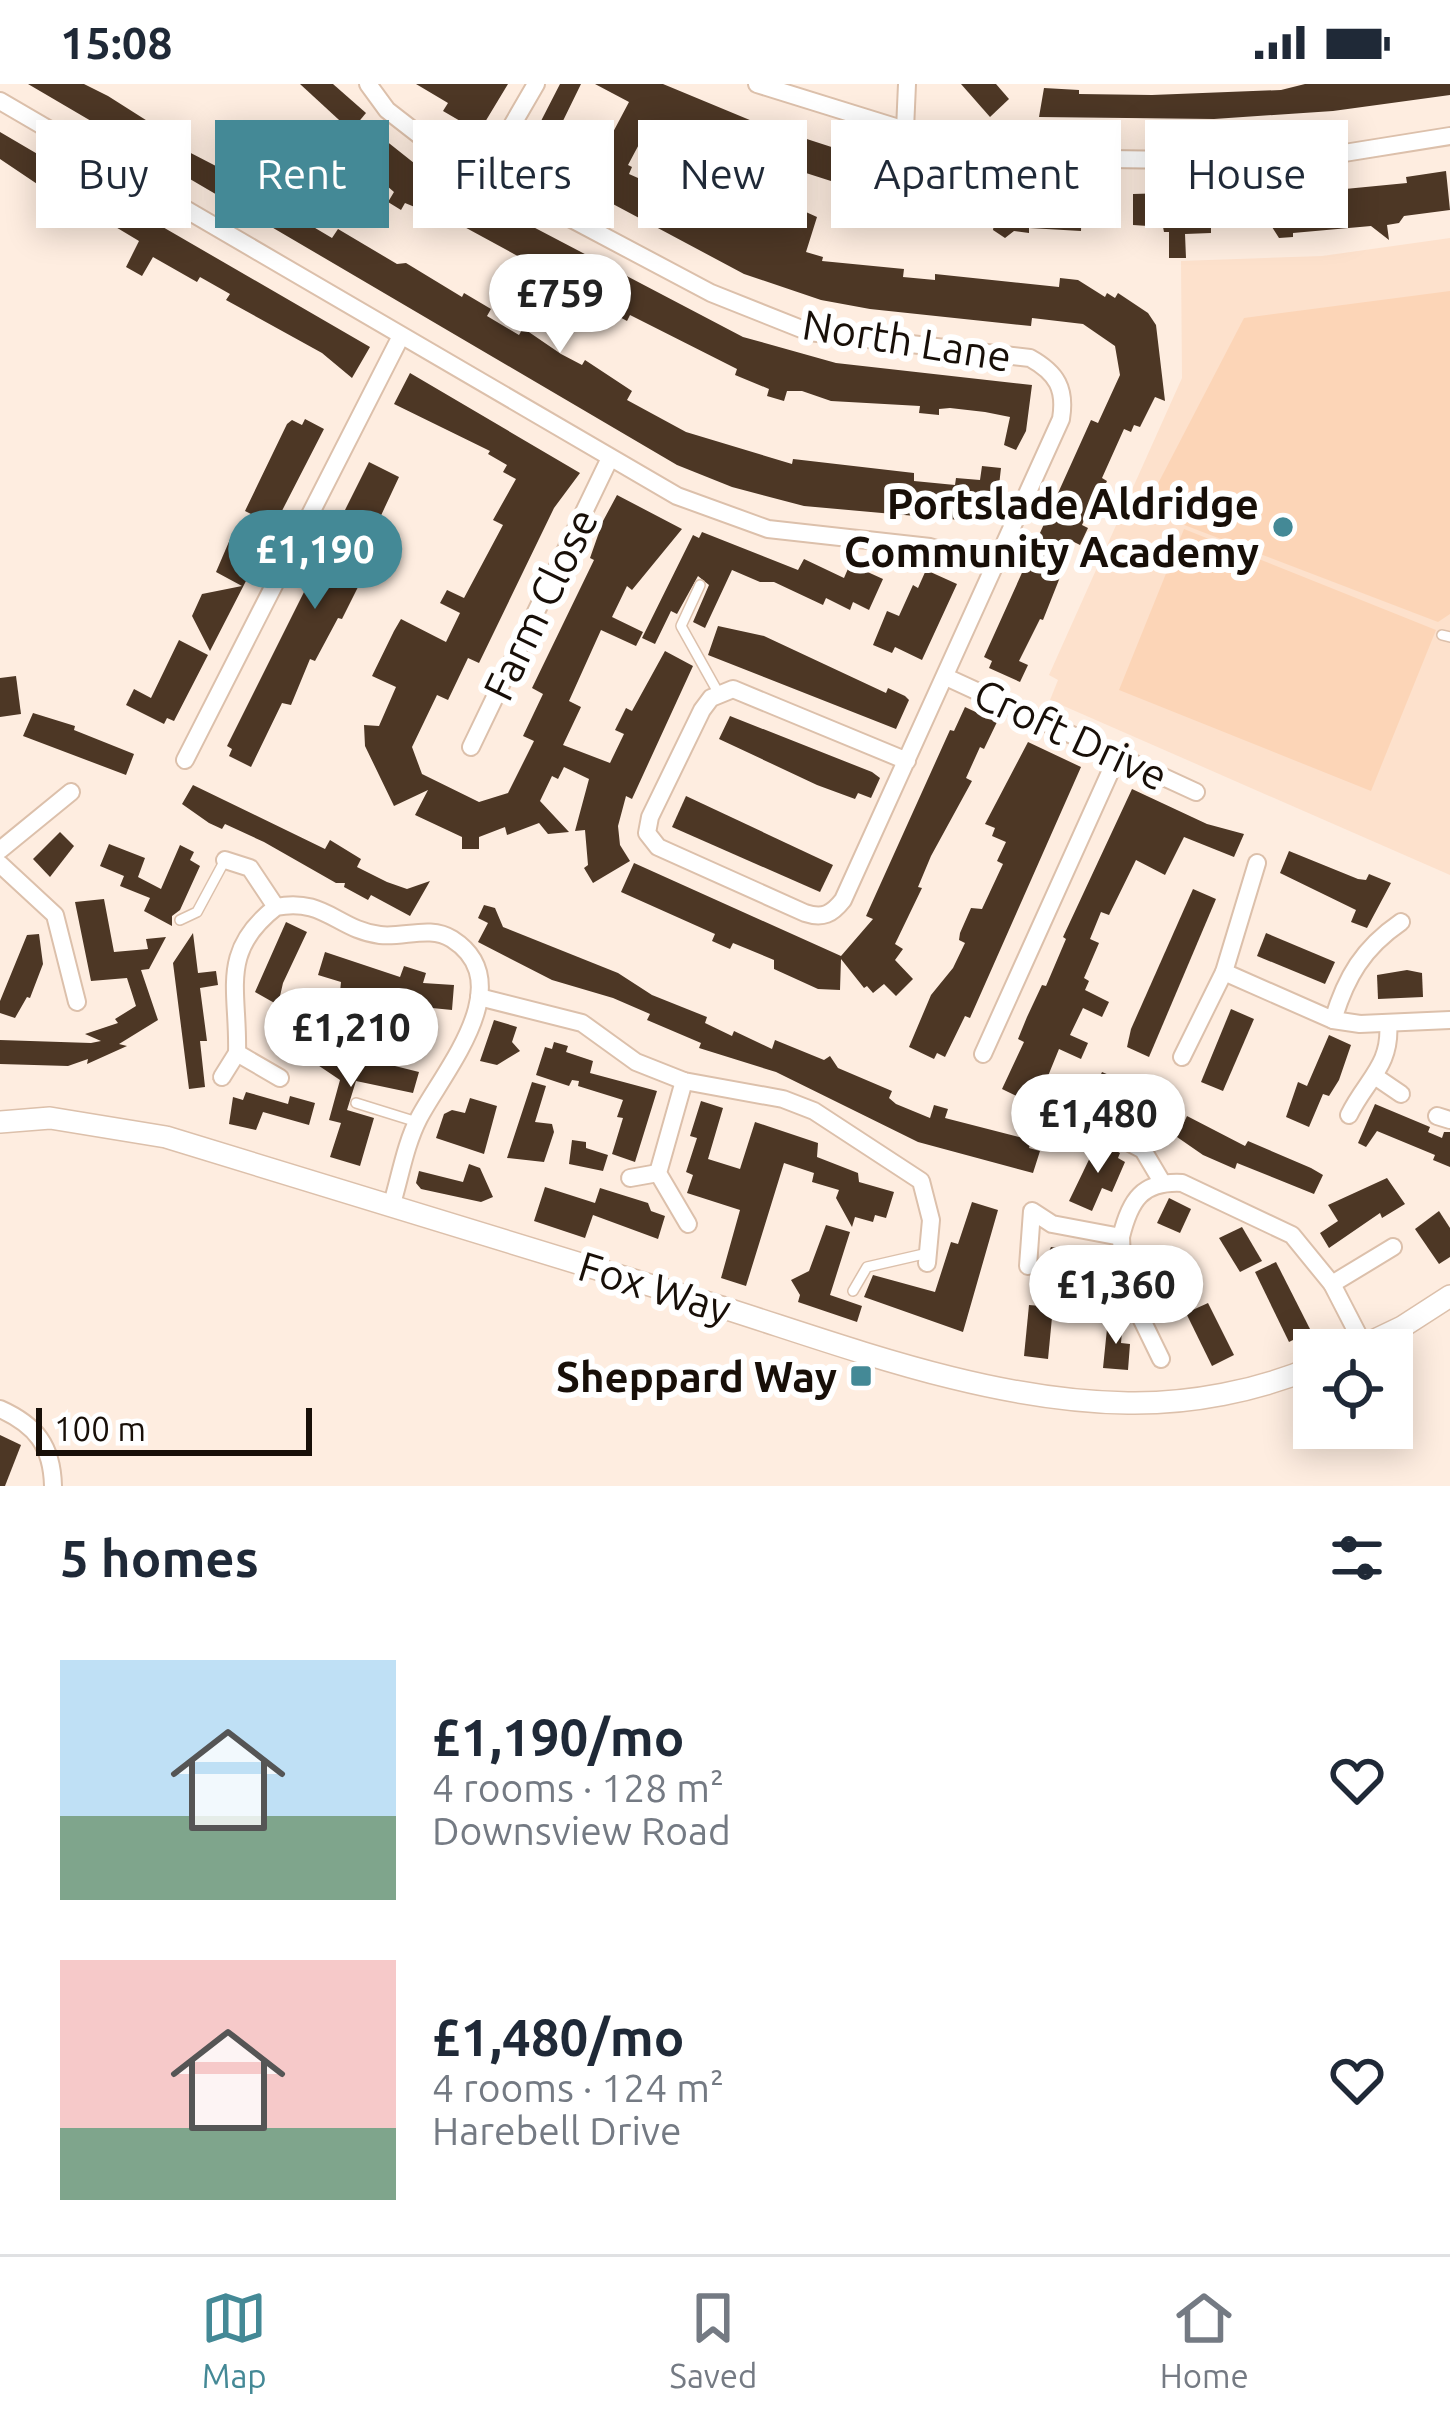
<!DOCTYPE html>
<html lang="en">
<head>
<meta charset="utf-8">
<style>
	body { margin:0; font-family:Ubuntu,sans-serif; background:#f6f6f7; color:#1f2937; height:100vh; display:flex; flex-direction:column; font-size:45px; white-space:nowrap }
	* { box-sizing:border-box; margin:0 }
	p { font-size:39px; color:#747a83 }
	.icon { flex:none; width:66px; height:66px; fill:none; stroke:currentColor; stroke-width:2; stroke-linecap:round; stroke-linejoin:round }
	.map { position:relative; height:1402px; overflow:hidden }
	.panel { display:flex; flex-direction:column; background:#fff; flex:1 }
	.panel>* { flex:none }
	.guide { position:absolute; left:36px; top:36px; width:1380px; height:108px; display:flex; gap:24px }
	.tools { position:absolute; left:1293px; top:1245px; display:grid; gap:24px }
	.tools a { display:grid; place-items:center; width:120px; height:120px; border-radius:0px; background:#fff; box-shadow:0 6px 30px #0003; font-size:60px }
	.scale { position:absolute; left:36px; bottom:30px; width:276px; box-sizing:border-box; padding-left:12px; border:6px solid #180f08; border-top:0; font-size:33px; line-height:42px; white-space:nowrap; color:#180f08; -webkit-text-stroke:9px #fff; paint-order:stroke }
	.price { position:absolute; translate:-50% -102px; padding:0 27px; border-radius:42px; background:#fff; color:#222; font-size:39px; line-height:78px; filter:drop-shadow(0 3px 6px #0008) }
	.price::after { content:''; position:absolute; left:50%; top:72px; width:36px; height:27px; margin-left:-18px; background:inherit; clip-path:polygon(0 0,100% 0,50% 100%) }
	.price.selected { background:#448996; color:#fff }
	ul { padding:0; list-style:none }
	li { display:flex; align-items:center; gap:36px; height:300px; padding:0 60px }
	li span { display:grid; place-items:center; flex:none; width:336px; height:240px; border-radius:0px; color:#555 }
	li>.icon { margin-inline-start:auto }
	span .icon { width:144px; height:144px; fill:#fffc; stroke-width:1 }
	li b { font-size:51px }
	h2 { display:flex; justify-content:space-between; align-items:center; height:144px; padding:0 60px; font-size:51px }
	.chip { padding:0 42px; border-radius:0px; background:#fff; box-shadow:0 6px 30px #0003; font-size:42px; line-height:108px }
	.chip.selected { background:#448996; color:#fff }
	.status { display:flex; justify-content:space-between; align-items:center; height:84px; padding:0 60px; background:#fff; direction:ltr }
	.status svg { height:33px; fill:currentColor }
	.tab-bar { display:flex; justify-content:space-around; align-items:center; height:168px; border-top:3px solid #e0e1e3; background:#fff; font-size:33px; color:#747a83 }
	.tab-bar a { display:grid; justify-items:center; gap:6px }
	.tab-bar .selected { color:#448996 }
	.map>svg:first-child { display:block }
	.built { fill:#fde1cc }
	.green { fill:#fcd5b7 }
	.building { fill:#4d3725 }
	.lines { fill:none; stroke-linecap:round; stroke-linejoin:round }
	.service-casing { stroke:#dcc0ab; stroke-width:12 }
	.minor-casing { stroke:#dcc0ab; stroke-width:20 }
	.tertiary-casing { stroke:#dcc0ab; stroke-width:24 }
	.service { stroke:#fff; stroke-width:9 }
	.minor { stroke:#fff; stroke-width:16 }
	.tertiary { stroke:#fff; stroke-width:21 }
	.poi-dot { fill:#448996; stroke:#fff; stroke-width:4.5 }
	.labels { text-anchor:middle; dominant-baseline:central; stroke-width:12; stroke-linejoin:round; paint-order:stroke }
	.street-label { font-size:42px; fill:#180f08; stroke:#fff }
	.poi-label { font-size:42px; font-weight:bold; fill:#180f08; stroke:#fff; text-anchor:end }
</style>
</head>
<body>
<div class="status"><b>15:08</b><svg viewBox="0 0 49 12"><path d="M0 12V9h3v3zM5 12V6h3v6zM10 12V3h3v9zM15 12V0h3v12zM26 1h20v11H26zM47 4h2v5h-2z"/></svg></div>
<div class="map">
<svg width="1450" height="1402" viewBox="0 0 1450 1402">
	<rect width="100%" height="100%" fill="#feede0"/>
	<polygon class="built" points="1450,154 1450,791 1050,616 1058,596 1049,591 1182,294 1181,177 1322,172"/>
	<g class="green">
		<polygon points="1450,207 1450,530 1438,538 1179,439 1150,415 1244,234"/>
		<polygon points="1184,445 1436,546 1371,707 1119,606"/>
	</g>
	<g class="building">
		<polygon points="28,0 84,0 108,12 160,45 156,51 241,95 239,99 332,154 338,145 397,180 406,179 462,213 464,209 491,225 487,232 519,251 523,244 561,270 582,281 585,276 632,307 627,316 686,348 792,380 793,375 914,389 914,397 955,401 956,394 980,396 982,382 1001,384 996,428 989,427 987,437 971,437 804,422 732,403 677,381"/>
		<polygon points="300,0 333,0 366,29 351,47"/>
		<polygon points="416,0 508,0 479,48 443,27 448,19"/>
		<polygon points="560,0 581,0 559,45 602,69 629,18 595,0 663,0 757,39 850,69 993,100 992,106 1082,115 1081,147 1029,144 1029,149 1014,147 1005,154 993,146 994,140 976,132 857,113 859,106 781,81 751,73 749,77 652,36 628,81 632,83 629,90 701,122 697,130 722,143 734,122 752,133 761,114 773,119 775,114 817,133 806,168 823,173 822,177 904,185 903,193 935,196 935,190 1059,203 1060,194 1078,196 1105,213 1107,209 1115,214 1118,209 1148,229 1156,241 1165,317 1155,313 1140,343 1134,341 1131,348 1124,345 1102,394 1107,397 1098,416 1094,414 1082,441 1088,444 1080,461 1074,458 1043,536 1040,535 1019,577 1028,581 1020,598 989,584 992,577 984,573 1091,336 1098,339 1120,291 1115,262 1083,240 1032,234 1031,242 870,225 821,216 744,190 523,72"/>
		<polygon points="961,0 996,0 1009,15 990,33"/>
		<polygon points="1305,0 1450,0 1450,11 1333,27 1214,35 1039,33 1044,4 1079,6 1079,10 1152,11 1281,6"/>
		<polygon points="0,48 92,102 79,122 73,127 59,119 61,116 0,75"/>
		<polygon points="385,56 419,83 743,253 836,279 1032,301 1026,347 1016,366 1004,361 1010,333 985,328 950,324 939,325 939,331 919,329 920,322 831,317 802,307 787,307 784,317 767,312 769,305 735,291 737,285 630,231 627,237 588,216 591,212 424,121 422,126 405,119 401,126 388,118 394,108 364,82"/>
		<polygon points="1446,87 1450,126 1404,132 1399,139 1387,141 1389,156 1371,142 1293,149 1293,153 1279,154 1272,143 1211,141 1211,149 1185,150 1186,174 1169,174 1169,148 1164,148 1163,143 1133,141 1133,110 1266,106 1266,112 1283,111 1407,99 1406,93"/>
		<polygon points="111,113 370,263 352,294 322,269 226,216 230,210 200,193 197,198 153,173 142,192 126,183 139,157 99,133"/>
		<polygon points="410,289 580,389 554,424 479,579 468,574 448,616 437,611 412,663 422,690 479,718 508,709 534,657 523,652 543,610 532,604 594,476 590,474 603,437 617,411 682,445 632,506 627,502 612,533 643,548 636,562 601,546 569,617 581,623 563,661 610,679 624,650 615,646 626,624 632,627 665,567 693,582 632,715 626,712 618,742 620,761 630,777 593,799 584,784 588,781 585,746 575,747 589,695 564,683 558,695 552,692 540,717 569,748 548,750 539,739 507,751 505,743 479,753 479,765 462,765 462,753 415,731 428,706 394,722 365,662 364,641 379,642 396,603 372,592 394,547 401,535 446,558 460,529 440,519 447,506 464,514 503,441 493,436 516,395 503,388 507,381 488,370 490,367 394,320"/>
		<polygon points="305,335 324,345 210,567 192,532 202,510 242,502 216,488 231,453 237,456 251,430 245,427 287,340 292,336 302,341"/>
		<polygon points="369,378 399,393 356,485 365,489 342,535 338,534 315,577 310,575 291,621 282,619 251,683 229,672 232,665 227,662"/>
		<polygon points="702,448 798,486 804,475 844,494 850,480 883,495 869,526 853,518 850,526 826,514 823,521 774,498 760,498 732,486 705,544 693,538 709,501 698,492 677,530 671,527 655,560 642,554 693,451 699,454"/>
		<polygon points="926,486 957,500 922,576 895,563 892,569 873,561 887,527 899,532 913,501 918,504"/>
		<polygon points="718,542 764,552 886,609 888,604 905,612 909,616 896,645 708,571"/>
		<polygon points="179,556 208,571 174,637 167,634 164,640 126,621 134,605 151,614"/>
		<polygon points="16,592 21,630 0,633 0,594"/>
		<polygon points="965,623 997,638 984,665 980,663 966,694 972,697 931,772 918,803 922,804 895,860 903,865 895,876 913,895 896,912 884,900 873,909 867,902 864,904 841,875 840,906 818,905 774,885 774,876 733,859 730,865 712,857 715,850 621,808 634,779 841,872 873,835 866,832 950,646 954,647"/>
		<polygon points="33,629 75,642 74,646 134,670 126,691 23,652"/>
		<polygon points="730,632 872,688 880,694 871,714 858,709 855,715 817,701 719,655"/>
		<polygon points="1028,658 1081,683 970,934 965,932 945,973 937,969 934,975 909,963 931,911 953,884 965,859 959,856 960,849 971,824 982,825 1003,780 997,777 1006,758 992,752 995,744 985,740"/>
		<polygon points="193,701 325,765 330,756 361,775 357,783 387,798 407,805 430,797 410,832 371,811 368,816 344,803 345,799 336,799 264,758 225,740 222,745 209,739 182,720"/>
		<polygon points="1132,705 1207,740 1244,750 1234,773 1184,753 1165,791 1136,776 1109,831 1101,828 1090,855 1099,859 1084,894 1089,897 1085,906 1109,918 1102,933 1083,924 1070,951 1088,959 1081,975 1059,965 1048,992 1070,1001 1062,1018 1047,1011 1041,1024 1002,1005 1024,958 1018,955 1027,933 1042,901 1046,902 1066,855 1063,853"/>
		<polygon points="686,712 833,781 820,808 672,743"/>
		<polygon points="60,748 74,762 50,793 33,775"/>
		<polygon points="109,760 145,774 138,793 161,805 180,761 194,768 190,776 200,782 180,826 172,832 172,842 144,827 150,814 120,802 124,792 100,782"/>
		<polygon points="1289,767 1358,795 1366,796 1369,790 1391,799 1367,844 1351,838 1356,826 1280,789"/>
		<polygon points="1193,805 1216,815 1149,973 1127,963 1131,945"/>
		<polygon points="104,815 114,868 148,865 146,855 166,853 149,885 141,886 158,936 119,960 127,962 87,980 88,975 68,982 0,980 0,956 91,959 101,957 85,950 118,939 115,935 136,922 127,894 91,897 75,818"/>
		<polygon points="484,821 495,824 503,843 618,889 652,911 707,933 705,939 732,952 734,947 772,965 775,956 824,976 830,972 838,984 892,1007 889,1014 896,1020 930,1034 934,1021 948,1025 945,1034 1031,1056 1029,1064 1040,1067 1033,1089 918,1058 776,988 699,964 701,959 647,936 650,930 613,914 552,896 478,858 488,839 478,834"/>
		<polygon points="286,838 307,848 283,899 278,921 255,908"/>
		<polygon points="193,849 198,889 216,887 218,901 200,904 207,957 200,957 205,1003 189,1005 173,879"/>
		<polygon points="1266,849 1335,878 1325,900 1257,872"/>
		<polygon points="39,850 43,880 30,914 27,913 15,934 0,929 0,917 27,851"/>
		<polygon points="325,868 400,893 404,882 426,889 423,899 454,901 452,926 432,924 421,960 398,953 408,920 378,911 374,918 340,908 341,898 318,891"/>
		<polygon points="1407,886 1422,889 1423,913 1378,915 1377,891"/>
		<polygon points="1231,925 1254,935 1223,1007 1201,998"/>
		<polygon points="494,936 517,943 512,958 520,967 497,981 480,977"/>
		<polygon points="305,942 338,963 335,967 419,988 413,1009 356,997 347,1026 374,1034 360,1082 330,1073 341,1039 329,1036 340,996 291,963"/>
		<polygon points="1329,951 1351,961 1339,996 1329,1012 1323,1010 1309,1043 1286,1033 1298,998 1307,1002"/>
		<polygon points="554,958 568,962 566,968 593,977 590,989 657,1007 635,1078 612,1070 623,1034 617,1033 623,1016 578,1002 579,997 572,996 569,1002 536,991 545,963 552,965"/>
		<polygon points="1102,988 1151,1009 1141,1032 1092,1010"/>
		<polygon points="532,998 546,1002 535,1038 552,1040 554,1048 544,1078 507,1074"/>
		<polygon points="246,1008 288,1020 290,1012 315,1019 309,1041 263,1028 256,1046 229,1040 233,1013 243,1016"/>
		<polygon points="470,1014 497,1022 484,1070 436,1054 444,1030 452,1026 465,1029"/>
		<polygon points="701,1017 723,1024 708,1075 740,1085 755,1038 818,1059 817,1073 858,1089 859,1098 894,1108 886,1134 875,1131 873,1138 855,1133 852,1143 836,1114 839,1106 812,1098 814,1089 784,1079 746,1202 721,1194 740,1126 687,1109 693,1091 686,1088 697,1054 690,1052"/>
		<polygon points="1375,1020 1430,1043 1428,1048 1442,1054 1444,1048 1450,1048 1450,1083 1433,1076 1435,1071 1377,1047 1366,1063 1358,1059"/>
		<polygon points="1187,1032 1245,1062 1248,1057 1311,1084 1323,1091 1314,1110 1237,1079 1235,1085 1203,1071 1177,1053"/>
		<polygon points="572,1056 586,1058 586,1064 608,1071 603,1087 569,1080"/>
		<polygon points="1098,1057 1120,1069 1118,1074 1125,1078 1112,1108 1102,1104 1092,1127 1069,1117"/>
		<polygon points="469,1080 480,1084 493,1113 481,1118 421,1105 416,1099 419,1087 463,1098"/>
		<polygon points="1387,1094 1405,1120 1382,1134 1380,1129 1329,1164 1320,1149 1338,1137 1328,1121"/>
		<polygon points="545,1103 595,1119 600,1104 648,1119 651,1127 665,1132 658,1155 593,1131 585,1154 534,1137"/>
		<polygon points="1169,1114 1191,1125 1180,1149 1157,1139"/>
		<polygon points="972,1118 998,1126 963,1248 864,1213 873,1191 935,1208 951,1158 958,1160"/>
		<polygon points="1439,1127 1450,1144 1450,1173 1439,1180 1415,1145"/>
		<polygon points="826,1141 850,1148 830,1211 862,1222 857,1238 798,1218 800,1211 791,1196 809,1187"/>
		<polygon points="1242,1143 1262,1177 1240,1188 1219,1154"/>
		<polygon points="1051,1163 1104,1171 1100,1194 1052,1186 1053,1182 1044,1178"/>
		<polygon points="1169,1169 1190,1212 1161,1227 1143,1182"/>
		<polygon points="1276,1178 1311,1247 1289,1258 1255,1188"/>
		<polygon points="1208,1219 1234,1271 1212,1282 1186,1229"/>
		<polygon points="1029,1221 1053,1223 1048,1275 1024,1272"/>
		<polygon points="1108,1235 1123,1237 1121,1259 1130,1260 1128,1286 1103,1284"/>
		<polygon points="0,1351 21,1361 5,1402 0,1402"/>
	</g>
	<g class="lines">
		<defs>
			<g id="service">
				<polyline points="700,501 681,542 719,610"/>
				<polyline points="1442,551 1450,553"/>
				<polyline points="180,836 197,828 225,776"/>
				<polyline points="356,1019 417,1038"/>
				<polyline points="853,1207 867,1183 928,1169"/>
			</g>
			<g id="minor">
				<path d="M368,0L387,26L432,61L711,209L809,248L1030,274C1057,289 1066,305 1061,335L843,816C832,830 823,835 805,829L658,763L647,749L650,733L702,626L711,614L733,605L907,677"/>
				<polyline points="757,0 905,46 1034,74 1182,76 1338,70 1450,52"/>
				<polyline points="0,17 677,412 768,445 930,463 995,482"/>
				<polyline points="905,46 907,0"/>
				<polyline points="485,88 536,0"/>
				<polyline points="946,593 1196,708"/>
				<polyline points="471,663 609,376"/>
				<polyline points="185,676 401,252"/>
				<polyline points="0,766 71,708"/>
				<polyline points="225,776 250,784 276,823"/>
				<polyline points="0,780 55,831 77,918"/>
				<polyline points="1224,888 1333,936 1360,940 1450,936"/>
				<polyline points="479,913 582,939 636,978 684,997 783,1015 814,1027 921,1097 931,1136 927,1179"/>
				<path d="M1333,936C1346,893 1363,864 1401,838"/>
				<polyline points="983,970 1117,673"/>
				<polyline points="1182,973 1224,888 1257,779"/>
				<polyline points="222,993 237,969"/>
				<polyline points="1376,993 1401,1010"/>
				<path d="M280,994L237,969C239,907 218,868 276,823C324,813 338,846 380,851C404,854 430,841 452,855C521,899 443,988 419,1034C405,1061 400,1094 391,1123"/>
				<polyline points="684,997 658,1089 688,1140"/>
				<path d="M1349,1031C1366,996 1392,981 1388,939"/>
				<polyline points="1437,1032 1450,1036"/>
				<polyline points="1095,1041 1143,1066 1162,1098"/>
				<polyline points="630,1094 658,1089"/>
				<polyline points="1121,1153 1123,1197 1161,1275"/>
				<path d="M1028,1182L1032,1127L1052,1140L1121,1153C1130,1116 1142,1097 1182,1099L1292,1151L1332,1200L1364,1262"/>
				<polyline points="1332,1200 1393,1163"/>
				<path d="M0,1325C36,1341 52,1362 53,1402"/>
			</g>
			<g id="tertiary">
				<path d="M0,1038L50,1034L166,1053C345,1109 525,1162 705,1218C840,1260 984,1317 1128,1319C1190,1320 1257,1307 1314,1283"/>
				<polyline points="1354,1266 1402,1243 1450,1212"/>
			</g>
		</defs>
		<use href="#service" class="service-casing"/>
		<use href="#minor" class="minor-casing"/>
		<use href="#tertiary" class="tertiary-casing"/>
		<use href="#service" class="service"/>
		<use href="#minor" class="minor"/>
		<use href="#tertiary" class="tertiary"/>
	</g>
	<g class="poi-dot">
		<circle cx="1283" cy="443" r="12"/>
		<rect x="849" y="1280" width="24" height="24" rx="6"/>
	</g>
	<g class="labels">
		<g class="street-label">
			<text transform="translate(907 256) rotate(9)">North Lane</text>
			<text transform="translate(540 520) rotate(-64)">Farm Close</text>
			<text transform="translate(1071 650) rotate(25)">Croft Drive</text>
			<text transform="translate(655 1203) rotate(17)">Fox Way</text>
		</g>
		<g class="poi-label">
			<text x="1259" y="419">Portslade Aldridge<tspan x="1259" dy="48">Community Academy</tspan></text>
			<text x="837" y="1292">Sheppard Way</text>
		</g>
	</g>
</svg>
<div class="tools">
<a><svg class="icon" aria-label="locate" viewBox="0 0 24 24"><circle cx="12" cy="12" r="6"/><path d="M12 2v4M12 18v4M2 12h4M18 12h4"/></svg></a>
</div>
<div class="scale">100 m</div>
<b class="price" style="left:560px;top:272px">£759</b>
<b class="price selected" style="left:315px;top:528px">£1,190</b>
<b class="price" style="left:351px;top:1006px">£1,210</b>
<b class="price" style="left:1098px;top:1092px">£1,480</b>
<b class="price" style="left:1116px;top:1263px">£1,360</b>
<div class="guide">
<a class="chip">Buy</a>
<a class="chip selected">Rent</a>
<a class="chip">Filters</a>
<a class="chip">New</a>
<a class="chip">Apartment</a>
<a class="chip">House</a>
</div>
</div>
<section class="panel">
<h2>5 homes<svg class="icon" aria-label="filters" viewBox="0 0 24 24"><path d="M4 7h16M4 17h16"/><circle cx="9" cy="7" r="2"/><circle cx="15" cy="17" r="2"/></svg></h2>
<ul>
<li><span style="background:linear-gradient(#bfe0f5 65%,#7fa58c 0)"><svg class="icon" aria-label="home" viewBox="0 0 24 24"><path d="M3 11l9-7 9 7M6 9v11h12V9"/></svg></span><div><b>£1,190/mo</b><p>4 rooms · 128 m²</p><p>Downsview Road</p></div><svg class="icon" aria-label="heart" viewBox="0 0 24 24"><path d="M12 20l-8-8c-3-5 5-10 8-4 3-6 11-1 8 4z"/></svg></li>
<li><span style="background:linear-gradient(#f6c9c9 70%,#7fa58c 0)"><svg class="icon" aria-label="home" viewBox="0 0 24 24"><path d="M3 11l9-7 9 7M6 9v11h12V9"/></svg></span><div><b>£1,480/mo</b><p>4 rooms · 124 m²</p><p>Harebell Drive</p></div><svg class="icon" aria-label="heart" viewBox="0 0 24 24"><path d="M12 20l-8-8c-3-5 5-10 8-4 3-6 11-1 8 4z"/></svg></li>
</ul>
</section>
<nav class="tab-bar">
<a class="selected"><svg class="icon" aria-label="map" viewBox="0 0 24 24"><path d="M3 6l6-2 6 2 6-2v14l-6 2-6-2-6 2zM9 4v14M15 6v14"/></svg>Map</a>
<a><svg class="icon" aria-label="saved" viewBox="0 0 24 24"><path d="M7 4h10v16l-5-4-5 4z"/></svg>Saved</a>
<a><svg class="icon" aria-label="home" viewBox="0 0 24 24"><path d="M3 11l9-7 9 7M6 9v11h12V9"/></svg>Home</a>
</nav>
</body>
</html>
